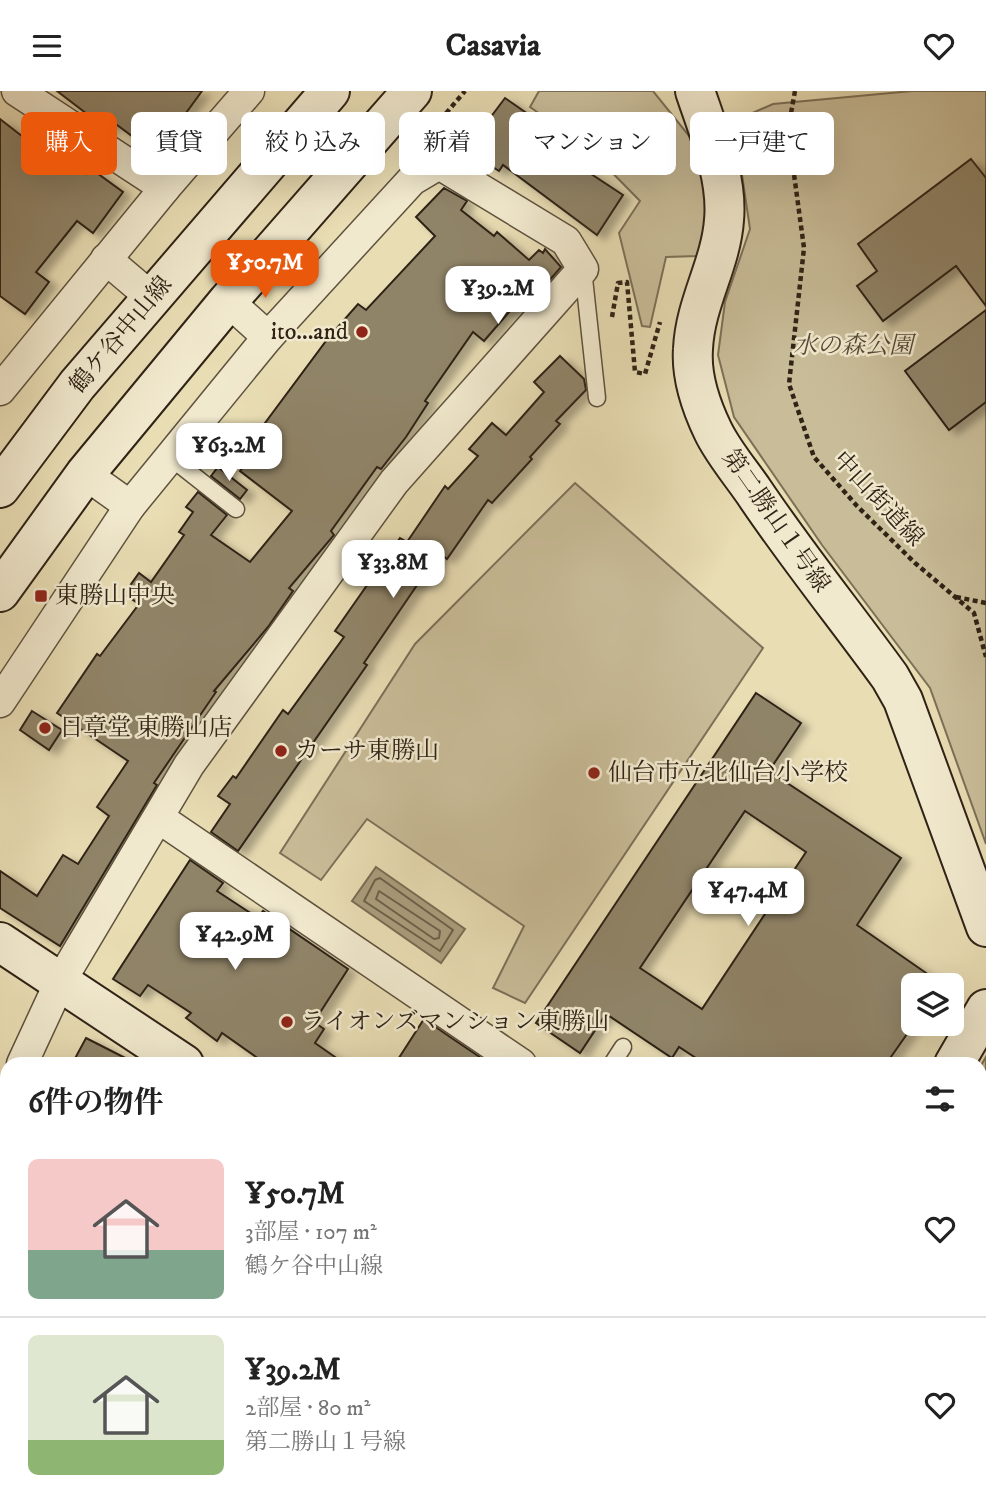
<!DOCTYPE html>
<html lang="ja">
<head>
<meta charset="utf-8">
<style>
	body { margin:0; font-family:"IM FELL DW Pica","Noto Serif JP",serif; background:#f2f2f2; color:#222; height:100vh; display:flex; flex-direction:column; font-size:26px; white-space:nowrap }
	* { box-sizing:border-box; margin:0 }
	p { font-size:23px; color:#767676 }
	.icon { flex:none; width:38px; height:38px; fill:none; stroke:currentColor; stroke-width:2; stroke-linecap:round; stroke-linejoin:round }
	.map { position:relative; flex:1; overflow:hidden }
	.side { position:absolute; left:0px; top:966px; width:987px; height:450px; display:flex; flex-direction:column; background:#fff; border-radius:21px 21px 0 0; box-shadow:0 7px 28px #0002 }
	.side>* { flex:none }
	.guide { position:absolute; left:21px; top:21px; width:945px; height:63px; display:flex; gap:14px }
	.fabs { position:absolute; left:901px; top:882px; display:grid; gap:14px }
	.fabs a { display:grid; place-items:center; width:63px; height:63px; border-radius:10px; background:#fff; box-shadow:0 7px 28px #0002; font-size:35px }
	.price { position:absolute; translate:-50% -60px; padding:0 16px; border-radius:14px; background:#fff; color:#222; font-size:23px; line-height:46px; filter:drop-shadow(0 2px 4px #0008) }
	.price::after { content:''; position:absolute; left:50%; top:42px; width:21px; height:16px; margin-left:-10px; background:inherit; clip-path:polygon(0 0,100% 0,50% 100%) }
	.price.selected { background:#ea580c; color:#fff }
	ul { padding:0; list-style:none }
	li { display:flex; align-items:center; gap:21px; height:175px; padding:0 28px }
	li+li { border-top:2px solid #e0e0e0 }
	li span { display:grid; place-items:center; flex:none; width:196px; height:140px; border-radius:10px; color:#555 }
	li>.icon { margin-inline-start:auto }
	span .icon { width:84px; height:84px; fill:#fffc; stroke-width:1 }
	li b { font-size:30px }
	h2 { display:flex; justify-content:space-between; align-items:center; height:84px; padding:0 28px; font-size:30px }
	.pill { padding:0 24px; border-radius:10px; background:#fff; box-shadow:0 7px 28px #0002; font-size:24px; line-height:63px }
	.pill.selected { background:#ea580c; color:#fff }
	header { display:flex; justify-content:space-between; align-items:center; height:91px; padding:0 28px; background:#fff; font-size:32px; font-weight:700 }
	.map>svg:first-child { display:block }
	.green { fill:#c9bd99; stroke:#7c7058; stroke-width:2 }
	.water { fill:#aa9e7e; stroke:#796d54; stroke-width:2 }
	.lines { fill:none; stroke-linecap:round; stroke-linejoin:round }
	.shore { stroke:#6c604a; stroke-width:2 }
	.building { fill:#908468; stroke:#2f2316; stroke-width:2; fill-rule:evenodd; filter:url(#shadow) }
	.lane-casing { stroke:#5e523e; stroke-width:19 }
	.street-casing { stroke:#5e523e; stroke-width:33 }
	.secondary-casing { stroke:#2f2316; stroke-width:42 }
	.path { stroke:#2f2316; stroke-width:4.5; stroke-dasharray:5 3.5; stroke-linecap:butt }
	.lane { stroke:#f1e9ce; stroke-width:16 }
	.street { stroke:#f1e9ce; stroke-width:30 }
	.secondary { stroke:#f1e9ce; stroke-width:38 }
	.poi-dot { fill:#8f2418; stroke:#f1e9ce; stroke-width:2.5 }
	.labels { text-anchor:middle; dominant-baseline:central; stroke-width:5; stroke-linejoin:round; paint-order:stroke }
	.poi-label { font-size:24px; fill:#2f2316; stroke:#f1e9ce; text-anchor:start }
	.street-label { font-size:24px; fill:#2f2316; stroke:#f1e9ce }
	.park-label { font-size:24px; font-style:italic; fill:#564a37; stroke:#f1e9ce }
</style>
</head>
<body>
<header><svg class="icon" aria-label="menu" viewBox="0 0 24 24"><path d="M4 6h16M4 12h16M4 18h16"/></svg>Casavia<svg class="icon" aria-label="heart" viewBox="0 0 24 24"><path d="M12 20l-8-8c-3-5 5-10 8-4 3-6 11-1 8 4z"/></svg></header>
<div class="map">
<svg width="986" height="1415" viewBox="0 0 986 1415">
	<defs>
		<filter id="shadow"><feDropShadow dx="8" dy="4.5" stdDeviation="3.5" flood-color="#0004"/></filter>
	</defs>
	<rect width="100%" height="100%" fill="#e9ddb4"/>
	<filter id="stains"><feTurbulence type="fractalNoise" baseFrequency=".00286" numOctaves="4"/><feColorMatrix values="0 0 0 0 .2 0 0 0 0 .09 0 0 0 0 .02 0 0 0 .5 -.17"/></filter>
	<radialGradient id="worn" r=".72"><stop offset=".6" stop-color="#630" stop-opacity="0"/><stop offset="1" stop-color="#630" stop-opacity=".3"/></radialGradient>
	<g class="green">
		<polygon points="539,0 653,0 694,51 711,118 698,165 666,166 650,236 642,235 619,142 640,110 588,57 530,16"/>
		<polygon points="912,0 986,0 986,753 930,597 822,454 734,326 718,264 725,211 750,138 734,30 773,13"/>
		<polygon points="575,392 763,557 525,912 493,897 524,835 367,728 321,789 280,762 415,553"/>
		<polygon points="986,966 986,1415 695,1415 690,1409 980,1409 980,976"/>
	</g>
	<polygon class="water" points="376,776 465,838 441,872 352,810"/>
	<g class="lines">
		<g class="shore">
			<polygon points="380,787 453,839 440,860 364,810 375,789"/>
			<polygon points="379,800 440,840 439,847 434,848 376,808"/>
		</g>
	</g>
	<g class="building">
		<polygon points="57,0 202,0 156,63 113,31 108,39"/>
		<polygon points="505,7 581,60 573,71 623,104 597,144 503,74 499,80 466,59"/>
		<polygon points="0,28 27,49 32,42 86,83 90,77 123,101 93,142 77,130 36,181 49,191 25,223 0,205"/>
		<polygon points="971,68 986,87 986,215 956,175 883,230 857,195 877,180 858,153"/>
		<polygon points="444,97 467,110 461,119 494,145 497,141 529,169 539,159 543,162 545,158 561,176 529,213 522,206 484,250 473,241 425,310 428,312 406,346 381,378 377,376 331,440 334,444 289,497 293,500 268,536 214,600 216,601 154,692 157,694 60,855 0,817 0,780 37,805 63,764 78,773 109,725 97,716 128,670 57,622 97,563 100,565 139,513 124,503 139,482 151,491 184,444 179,441 193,421 186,416 198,401 227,424 211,444 250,471 292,420 240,380 272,337 265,332 329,246 358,213 366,219 435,145 416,126"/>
		<polygon points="986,219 986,311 949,339 905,280"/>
		<polygon points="560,265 584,288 586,299 556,330 560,333 530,366 532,368 492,412 488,409 447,468 439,462 364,572 367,574 238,760 211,741 230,713 218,705 233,685 236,687 283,619 288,623 344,546 335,540 400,447 407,451 445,395 448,398 478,365 469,358 492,332 506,344 544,301 534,291"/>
		<polygon points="218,376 247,399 240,408 211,385"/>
		<path d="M756,602L801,632L769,680L901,767L857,834L942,893L914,894V933L886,973H705L679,956L672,967L606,923L580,962L536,932ZM745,720L806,761L702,918L640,877Z"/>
		<polygon points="32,620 62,639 49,659 20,639"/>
		<polygon points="190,769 223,792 217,800 258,827 263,820 348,878 314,931 324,938 315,952 345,973 266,973 222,942 217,950 186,927 191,922 148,894 140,905 113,888"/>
		<polygon points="424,928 450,946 490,973 395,973"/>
		<polygon points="86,947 137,973 72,973"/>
	</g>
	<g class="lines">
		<defs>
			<g id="lane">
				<polyline points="583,178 597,307"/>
				<polyline points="170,366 236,418"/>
				<polyline points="612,973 623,956"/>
			</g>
			<g id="street">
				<polyline points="17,0 165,97"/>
				<polyline points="106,168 152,207"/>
				<polyline points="228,210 268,246"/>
				<polyline points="0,299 165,97 249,0"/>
				<polyline points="85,383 130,415"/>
				<polyline points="0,611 130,415 268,246 412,89 439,73 566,150 583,178 394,391 189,674 60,891 22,973"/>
				<polyline points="159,727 521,973"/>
				<polyline points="0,1021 7,1006"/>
				<polyline points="49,1415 51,1409"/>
				<polyline points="243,1415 245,1409"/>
				<polyline points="639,1415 641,1409"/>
			</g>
			<g id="secondary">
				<path d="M695,0C708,39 728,87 724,129C721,173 695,212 693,258C691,285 701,315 713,340C723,361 741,382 754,401C797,465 845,524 890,586L903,609L986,836"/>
				<polyline points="0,397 77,294 330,0"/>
				<polyline points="0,501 85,383 228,210 412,0"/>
				<polyline points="0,851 184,973"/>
				<polyline points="954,973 986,918"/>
				<polyline points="442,1415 445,1409"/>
			</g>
		</defs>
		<use href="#lane" class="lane-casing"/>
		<use href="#street" class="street-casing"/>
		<use href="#secondary" class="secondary-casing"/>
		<g class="path">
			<polyline points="795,0 788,39 804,157 789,293 814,366 857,415 915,472 974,522 986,566"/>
			<polyline points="424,48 465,0"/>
			<polyline points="612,226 618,192 627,191 635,281 645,283 660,231"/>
			<polyline points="956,506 986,512"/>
			<polyline points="986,1198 980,1286 986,1342"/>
		</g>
		<use href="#lane" class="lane"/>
		<use href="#street" class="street"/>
		<use href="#secondary" class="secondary"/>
	</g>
	<g class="poi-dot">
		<circle cx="362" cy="241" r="7"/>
		<rect x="34" y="498" width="14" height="14" rx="3.5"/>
		<circle cx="45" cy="637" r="7"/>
		<circle cx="281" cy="660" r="7"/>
		<circle cx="594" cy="682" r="7"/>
		<circle cx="287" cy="931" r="7"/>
	</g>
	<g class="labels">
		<g class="poi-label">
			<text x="348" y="241" text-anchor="end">ito...and</text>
			<text x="55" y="505">東勝山中央</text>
			<text x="59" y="637">日章堂 東勝山店</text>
			<text x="295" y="660">カーサ東勝山</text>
			<text x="608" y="682">仙台市立北仙台小学校</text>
			<text x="301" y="931">ライオンズマンション東勝山</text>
		</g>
		<g class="street-label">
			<text transform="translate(121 244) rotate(-50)">鶴ケ谷中山線</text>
			<text transform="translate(878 408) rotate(47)">中山街道線</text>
			<text transform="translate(776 430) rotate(55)">第二勝山１号線</text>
		</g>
		<g class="park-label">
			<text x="853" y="255">水の森公園</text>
		</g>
	</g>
	<rect width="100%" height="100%" filter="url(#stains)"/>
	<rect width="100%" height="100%" fill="url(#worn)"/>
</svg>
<div class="fabs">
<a><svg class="icon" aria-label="layers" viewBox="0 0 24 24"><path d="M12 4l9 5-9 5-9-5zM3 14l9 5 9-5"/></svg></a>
</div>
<b class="price selected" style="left:265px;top:209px">¥50.7M</b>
<b class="price" style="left:498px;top:235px">¥39.2M</b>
<b class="price" style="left:229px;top:392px">¥63.2M</b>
<b class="price" style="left:393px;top:509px">¥33.8M</b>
<b class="price" style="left:748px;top:837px">¥47.4M</b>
<b class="price" style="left:235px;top:881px">¥42.9M</b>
<div class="guide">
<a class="pill selected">購入</a>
<a class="pill">賃貸</a>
<a class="pill">絞り込み</a>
<a class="pill">新着</a>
<a class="pill">マンション</a>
<a class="pill">一戸建て</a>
</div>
<section class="side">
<h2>6件の物件<svg class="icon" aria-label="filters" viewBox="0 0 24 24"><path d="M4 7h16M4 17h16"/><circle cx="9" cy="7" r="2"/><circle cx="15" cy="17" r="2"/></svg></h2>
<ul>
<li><span style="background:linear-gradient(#f6c9c9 65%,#7fa58c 0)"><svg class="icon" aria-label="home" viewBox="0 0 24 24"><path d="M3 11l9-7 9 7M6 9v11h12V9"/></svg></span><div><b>¥50.7M</b><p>3部屋 · 107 m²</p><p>鶴ケ谷中山線</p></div><svg class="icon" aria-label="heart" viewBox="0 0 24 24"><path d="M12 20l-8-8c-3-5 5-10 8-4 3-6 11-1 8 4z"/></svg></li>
<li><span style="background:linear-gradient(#dfe7d0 75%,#8fb573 0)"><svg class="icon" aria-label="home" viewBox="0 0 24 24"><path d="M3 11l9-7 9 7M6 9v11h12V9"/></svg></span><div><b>¥39.2M</b><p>2部屋 · 80 m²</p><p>第二勝山１号線</p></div><svg class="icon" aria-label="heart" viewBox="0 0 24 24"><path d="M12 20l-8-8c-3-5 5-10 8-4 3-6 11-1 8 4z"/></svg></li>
</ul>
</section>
</div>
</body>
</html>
